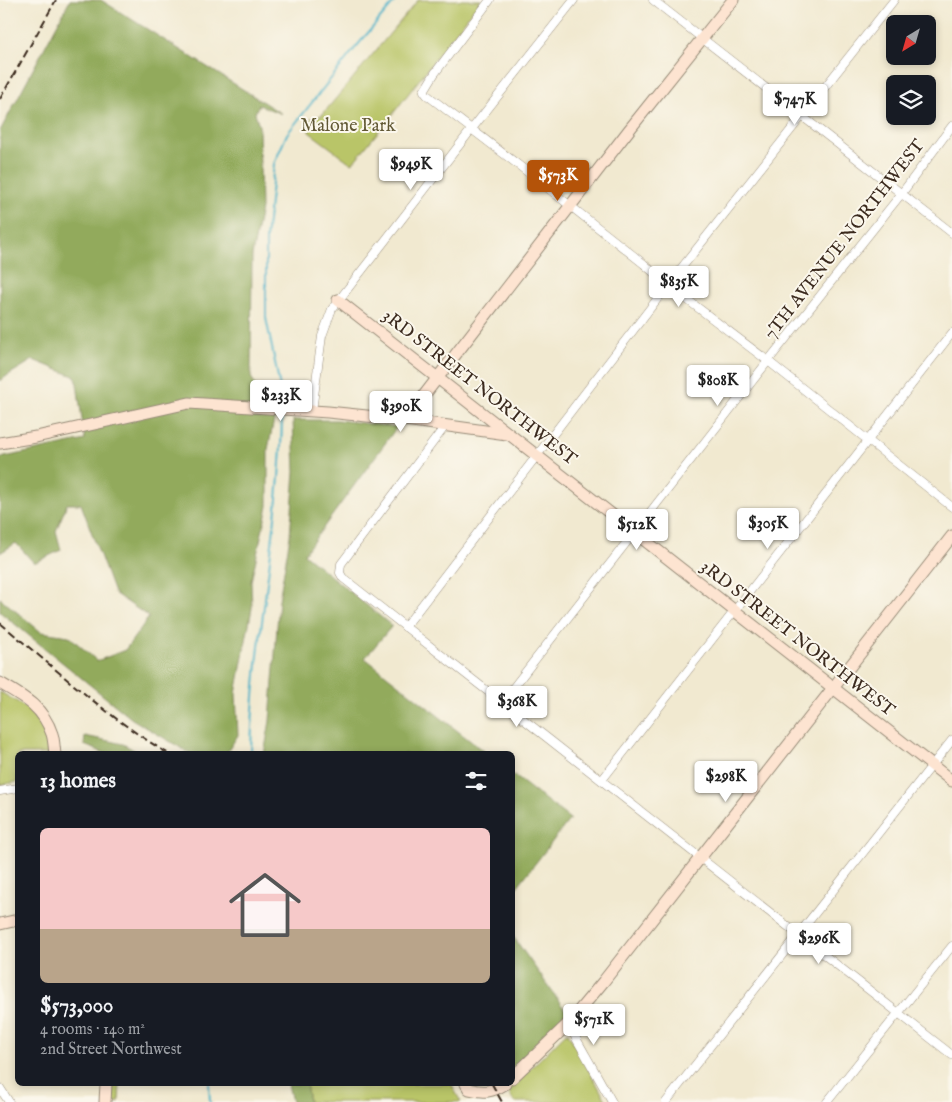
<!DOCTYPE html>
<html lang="en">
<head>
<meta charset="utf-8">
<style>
	body { margin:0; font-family:"IM FELL English",serif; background:#242831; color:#f1f3f6; height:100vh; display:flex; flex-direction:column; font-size:19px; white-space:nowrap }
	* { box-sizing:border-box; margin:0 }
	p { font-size:16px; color:#9ea1a6 }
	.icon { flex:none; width:28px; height:28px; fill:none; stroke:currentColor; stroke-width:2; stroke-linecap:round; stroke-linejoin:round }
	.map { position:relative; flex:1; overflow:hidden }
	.panel { position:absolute; left:15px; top:751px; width:500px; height:335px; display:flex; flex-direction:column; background:#171b24; border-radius:8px; box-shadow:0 2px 8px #0003 }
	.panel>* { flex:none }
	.needle { width:32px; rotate:217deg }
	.buttons { position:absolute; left:886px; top:15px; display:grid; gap:10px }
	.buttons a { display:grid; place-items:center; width:50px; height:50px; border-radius:8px; background:#171b24; box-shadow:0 2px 8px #0003; font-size:25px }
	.price { position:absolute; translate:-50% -42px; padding:0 11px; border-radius:5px; background:#fff; color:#222; font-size:16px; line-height:32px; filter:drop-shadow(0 1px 2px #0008) }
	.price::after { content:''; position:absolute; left:50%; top:30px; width:15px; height:11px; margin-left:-8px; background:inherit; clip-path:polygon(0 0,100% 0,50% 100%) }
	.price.selected { background:#b45309; color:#fff }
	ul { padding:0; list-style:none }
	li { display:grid; align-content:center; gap:10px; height:265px; padding:0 25px }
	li+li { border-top:1px solid #363941 }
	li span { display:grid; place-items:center; height:155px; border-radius:8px; color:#555 }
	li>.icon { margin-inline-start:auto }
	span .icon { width:90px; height:90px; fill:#fffc; stroke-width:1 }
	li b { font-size:21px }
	h2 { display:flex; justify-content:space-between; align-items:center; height:60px; padding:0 25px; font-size:21px }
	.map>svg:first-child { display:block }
	.green { fill:#b9c567; stroke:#7a7842 }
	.forest { fill:#92aa5c; stroke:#666a3d }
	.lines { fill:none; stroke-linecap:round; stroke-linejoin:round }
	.stream { stroke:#4bb3c9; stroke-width:2 }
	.street-casing { stroke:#968a77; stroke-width:9 }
	.secondary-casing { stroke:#968a77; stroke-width:13 }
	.street { stroke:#fff; stroke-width:8 }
	.secondary { stroke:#fde4d1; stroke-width:11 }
	.rail { stroke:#3b2a1e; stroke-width:2; stroke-dasharray:8 4; stroke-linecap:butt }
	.labels { text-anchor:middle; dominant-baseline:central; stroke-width:4; stroke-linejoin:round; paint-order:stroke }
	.park-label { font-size:18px; fill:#615834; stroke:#fbf7ec }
	.street-label { font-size:18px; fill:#3b2a1e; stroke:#fbf7ec }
</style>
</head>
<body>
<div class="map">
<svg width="952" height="1102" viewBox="0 0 952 1102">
	<rect width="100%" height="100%" fill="#fbf7ec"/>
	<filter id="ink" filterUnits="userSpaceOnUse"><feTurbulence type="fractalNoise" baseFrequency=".02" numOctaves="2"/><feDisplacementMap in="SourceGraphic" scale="10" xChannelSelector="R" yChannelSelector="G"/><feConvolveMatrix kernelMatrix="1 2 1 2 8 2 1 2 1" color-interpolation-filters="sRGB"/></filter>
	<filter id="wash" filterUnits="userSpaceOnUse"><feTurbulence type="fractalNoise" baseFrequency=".0096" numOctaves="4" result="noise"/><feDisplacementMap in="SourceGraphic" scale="20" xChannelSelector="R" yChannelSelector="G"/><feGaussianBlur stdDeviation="1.12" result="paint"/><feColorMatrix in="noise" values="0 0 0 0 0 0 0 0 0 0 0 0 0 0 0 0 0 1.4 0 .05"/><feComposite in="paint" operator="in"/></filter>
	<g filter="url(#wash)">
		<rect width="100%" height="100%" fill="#f1e9d0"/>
		<g class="green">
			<polygon points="418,0 481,0 395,111 352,164 309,132 310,119 322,115"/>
			<path d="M0,692C30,709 45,717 49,754H18L17,782L0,785Z"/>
			<polygon points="568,1033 607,1102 514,1102 509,1093 510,1087 518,1081 565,1034"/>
			<polygon points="112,1084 120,1084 119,1102 110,1102"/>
			<polygon points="306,1084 451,1084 461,1102 309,1102"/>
		</g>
		<g class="forest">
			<polygon points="70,0 101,0 282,114 259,105 255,113 259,125 261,208 252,256 251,377 258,390 270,396 274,420 268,449 268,506 251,581 252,608 236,694 238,735 226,754 191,754 132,719 0,612 0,598 41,632 69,636 97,661 125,650 149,617 114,593 81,504 67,504 56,531 61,550 34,563 16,543 0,553 0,458 85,440 76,377 33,360 5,377 0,381 0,131"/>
			<polygon points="293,420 337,420 397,427 304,554 392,626 365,658 487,754 264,754 270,721 279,600 290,536 295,472"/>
			<polygon points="85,736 123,744 141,754 107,754 84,745"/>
			<polygon points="512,774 570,819 513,892 512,892"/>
			<polygon points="512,935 568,1014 513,1067 512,1067"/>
			<polygon points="288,1084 306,1084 309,1102 292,1102"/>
		</g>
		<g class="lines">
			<g class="stream">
				<polyline points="282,404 282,397 266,318 266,239 274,164 287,134 356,47 396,0"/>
				<path d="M251,754C253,640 281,528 282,414"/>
				<polyline points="209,1084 210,1102"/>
			</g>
		</g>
	</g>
	<g filter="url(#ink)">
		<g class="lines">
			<defs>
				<g id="street">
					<polyline points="490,0 435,73 424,91 427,95 521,167 644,264 668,285 768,361 952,507"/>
					<polyline points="653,0 952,233"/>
					<polyline points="312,411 322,336 332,309 471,130 574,0"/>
					<polyline points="446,425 341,564 340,573 343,578 952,1055"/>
					<polyline points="405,627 668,285 894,0"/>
					<polyline points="502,702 768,361 902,193 952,126"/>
					<polyline points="602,780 952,333"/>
					<polyline points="0,791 18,788"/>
					<polyline points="568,1024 612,1102"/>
					<polyline points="0,1088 9,1102"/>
					<polyline points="666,1102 952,740"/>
					<polyline points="827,1102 952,946"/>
				</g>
				<g id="secondary">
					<polyline points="338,300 952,781"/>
					<polyline points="405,420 629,130 733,0"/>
					<polyline points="0,443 36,437 189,403 328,412 405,420 507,434"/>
					<path d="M0,683C24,697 43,707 52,734C54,740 54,747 55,754"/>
					<polyline points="0,924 18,920"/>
					<polyline points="512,1078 568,1024 603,982 952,536"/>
					<path d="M466,1084L469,1089C484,1093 492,1092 505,1084"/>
					<polyline points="105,1102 106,1084"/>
				</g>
			</defs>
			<use href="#street" class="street-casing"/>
			<use href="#secondary" class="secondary-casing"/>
			<use href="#street" class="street"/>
			<use href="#secondary" class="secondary"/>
			<g class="rail">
				<polyline points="0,99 56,0"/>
				<path d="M0,623C55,668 108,718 169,754"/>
				<polyline points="492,1084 502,1102"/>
			</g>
		</g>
	</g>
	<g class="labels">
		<g class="park-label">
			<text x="348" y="126">Malone Park</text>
		</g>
		<g class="street-label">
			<text transform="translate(845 240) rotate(-52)">7TH AVENUE NORTHWEST</text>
			<text transform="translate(479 388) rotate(38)">3RD STREET NORTHWEST</text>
			<text transform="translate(797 639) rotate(38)">3RD STREET NORTHWEST</text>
		</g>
	</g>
</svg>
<div class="buttons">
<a><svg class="needle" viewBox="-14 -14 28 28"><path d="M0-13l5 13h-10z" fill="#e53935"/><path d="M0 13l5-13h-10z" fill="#9ea1a6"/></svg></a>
<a><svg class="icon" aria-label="layers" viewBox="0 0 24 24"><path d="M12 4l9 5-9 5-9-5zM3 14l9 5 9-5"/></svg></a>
</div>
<b class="price" style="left:795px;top:126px">$747K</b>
<b class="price" style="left:411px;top:191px">$949K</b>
<b class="price selected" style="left:558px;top:202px">$573K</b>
<b class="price" style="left:679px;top:308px">$835K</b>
<b class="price" style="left:718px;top:407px">$808K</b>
<b class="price" style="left:281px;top:422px">$233K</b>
<b class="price" style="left:401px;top:433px">$390K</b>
<b class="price" style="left:768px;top:550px">$305K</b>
<b class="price" style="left:637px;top:551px">$512K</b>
<b class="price" style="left:517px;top:728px">$368K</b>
<b class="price" style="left:726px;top:803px">$298K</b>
<b class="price" style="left:819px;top:965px">$296K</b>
<b class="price" style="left:594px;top:1046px">$571K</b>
<section class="panel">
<h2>13 homes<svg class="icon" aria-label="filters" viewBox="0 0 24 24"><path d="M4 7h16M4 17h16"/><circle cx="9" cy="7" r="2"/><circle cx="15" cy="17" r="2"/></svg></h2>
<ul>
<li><span style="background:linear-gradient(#f6c9c9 65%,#b9a48a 0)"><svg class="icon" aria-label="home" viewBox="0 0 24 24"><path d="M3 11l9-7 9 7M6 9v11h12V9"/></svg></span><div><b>$573,000</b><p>4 rooms · 140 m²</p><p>2nd Street Northwest</p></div></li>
</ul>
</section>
</div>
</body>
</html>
